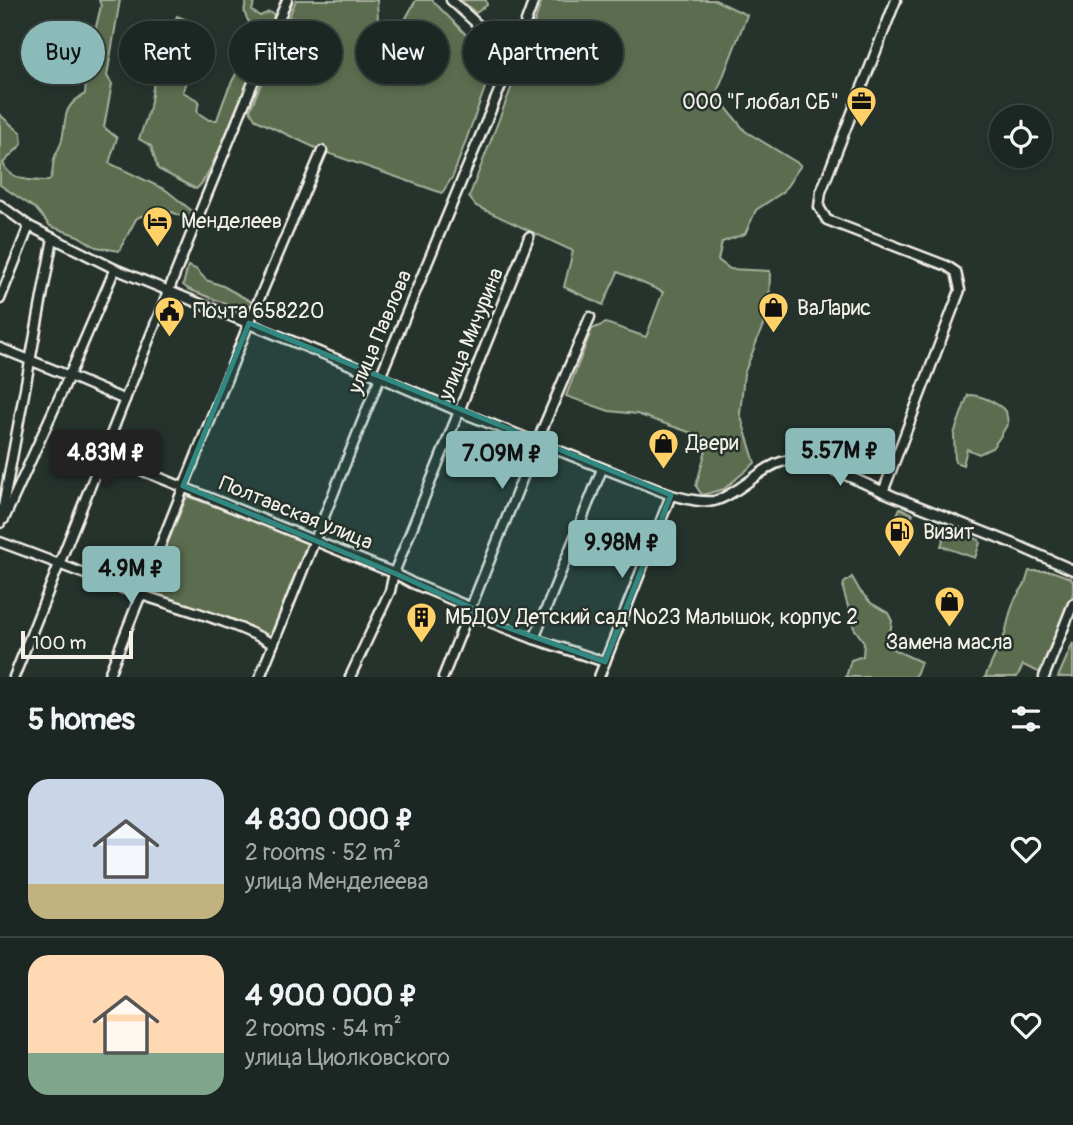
<!DOCTYPE html>
<html lang="en">
<head>
<meta charset="utf-8">
<style>
	body { margin:0; font-family:Pangolin,sans-serif; background:#252e2a; color:#f1f3f6; height:100vh; display:flex; flex-direction:column; font-size:26px; white-space:nowrap }
	* { box-sizing:border-box; margin:0 }
	p { font-size:23px; color:#a0a5a5 }
	.icon { flex:none; width:38px; height:38px; fill:none; stroke:currentColor; stroke-width:2; stroke-linecap:round; stroke-linejoin:round }
	.map { position:relative; height:677px; overflow:hidden }
	.side { display:flex; flex-direction:column; background:#1c2622; flex:1 }
	.side>* { flex:none }
	.banner { position:absolute; left:21px; top:21px; width:700px; height:63px; display:flex; gap:14px }
	.fabs { position:absolute; left:989px; top:105px; display:grid; gap:14px }
	.fabs a { display:grid; place-items:center; width:63px; height:63px; border-radius:50%; background:#1c2622; box-shadow:0 4px 10px #0003,0 0 0 2px #3a4340; font-size:35px }
	.scale { position:absolute; left:21px; bottom:18px; width:112px; box-sizing:border-box; padding-left:7px; border:4px solid #f4f1e8; border-top:0; font-size:19px; line-height:24px; white-space:nowrap; color:#f4f1e8; -webkit-text-stroke:5px #26332d; paint-order:stroke }
	.price { position:absolute; translate:-50% -60px; padding:0 16px; border-radius:7px; background:#8bbbb9; color:#111; font-size:23px; line-height:46px; filter:drop-shadow(0 2px 4px #0008) }
	.price::after { content:''; position:absolute; left:50%; top:42px; width:21px; height:16px; margin-left:-10px; background:inherit; clip-path:polygon(0 0,100% 0,50% 100%) }
	.price.current { background:#222; color:#fff }
	ul { padding:0; list-style:none }
	li { display:flex; align-items:center; gap:21px; height:175px; padding:0 28px }
	li+li { border-top:2px solid #3a4340 }
	li span { display:grid; place-items:center; flex:none; width:196px; height:140px; border-radius:21px; color:#555 }
	li>.icon { margin-inline-start:auto }
	span .icon { width:84px; height:84px; fill:#fffc; stroke-width:1 }
	li b { font-size:30px }
	h2 { display:flex; justify-content:space-between; align-items:center; height:84px; padding:0 28px; font-size:30px }
	.tag { padding:0 24px; border-radius:32px; background:#1c2622; box-shadow:0 4px 10px #0003,0 0 0 2px #3a4340; font-size:24px; line-height:63px }
	.tag.current { background:#8bbbb9; color:#111 }
	.map>svg:first-child { display:block }
	.green { fill:#5b6d4f; stroke:#a8af9c; stroke-width:2 }
	.lines { fill:none; stroke-linecap:round; stroke-linejoin:round }
	.minor-casing { stroke:#f4f1e8; stroke-width:13 }
	.minor { stroke:#26332d; stroke-width:8 }
	.marked { fill:#318880; fill-opacity:0.2; stroke:#318880; stroke-width:5; stroke-linejoin:round }
	.labels { text-anchor:middle; dominant-baseline:central; stroke-width:5; stroke-linejoin:round; paint-order:stroke }
	.poi-label { font-size:21px; fill:#f4f1e8; stroke:#26332d; text-anchor:start }
	.street-label { font-size:21px; fill:#f4f1e8; stroke:#26332d }
</style>
</head>
<body>
<div class="map">
<svg width="1073" height="677" viewBox="0 0 1073 677">
	<rect width="100%" height="100%" fill="#26332d"/>
	<filter id="ink" filterUnits="userSpaceOnUse"><feTurbulence type="fractalNoise" baseFrequency=".0143" numOctaves="2"/><feDisplacementMap in="SourceGraphic" scale="14" xChannelSelector="R" yChannelSelector="G"/><feConvolveMatrix kernelMatrix="1 2 1 2 8 2 1 2 1" color-interpolation-filters="sRGB"/></filter>
	<g filter="url(#ink)">
		<g class="green">
			<path d="M99,0H120L107,76L112,84L104,127L117,138L109,163L166,190L192,211L191,218L187,219L172,212L165,218C155,216 145,212 136,219L119,251L96,247L78,236L50,226L36,209L0,185V115L21,133L22,144L3,163C9,181 33,181 49,181C54,174 52,168 54,159C56,153 59,149 61,143C68,121 59,108 85,94L88,60L101,6Z"/>
			<path d="M248,0H252L254,2L252,11L260,16L269,12L274,14L273,23L220,149C213,161 206,182 196,189L158,169L151,146L139,139L150,107L156,68L177,16L190,21L177,59L187,77L183,92L199,101L197,112L209,120H217C224,99 231,78 245,61L243,48C268,25 234,21 248,0Z"/>
			<polygon points="296,0 377,0 378,20 402,25 416,0 432,0 494,63 453,176 442,193 322,151 256,120 250,110"/>
			<polygon points="461,0 486,0 487,5 476,13"/>
			<polygon points="542,0 715,0 747,15 716,95 745,131 801,165 783,192 756,210 745,234 722,242 718,260 730,269 770,271 769,310 744,374 740,414 755,463 724,489 702,495 696,486 709,439 637,414 609,411 566,396 592,329 606,323 646,337 663,292 618,272 603,305 564,287 573,251 476,206 469,197 515,78"/>
			<polygon points="188,266 196,269 206,280 223,286 252,302 247,312 188,289 183,285"/>
			<path d="M968,395C983,395 995,402 1006,411L1008,423L1000,437L992,448L979,454L967,449L963,465L955,462L954,434Z"/>
			<polygon points="187,496 308,541 271,636 147,593"/>
			<polygon points="900,508 913,514 900,531 893,528 892,526"/>
			<polygon points="950,528 979,540 980,543 975,558 941,546 947,529"/>
			<polygon points="1029,571 1051,571 1071,578 1073,582 1073,594 1045,667 1041,673 1023,665 1017,677 985,677 1005,634 1010,613 1015,599 1025,584"/>
			<polygon points="852,577 860,591 871,603 888,613 892,621 888,647 921,662 915,677 846,677 851,660 863,656 864,642 854,628 843,589 844,583"/>
			<polygon points="1073,643 1073,677 1058,677"/>
		</g>
		<g class="lines">
			<defs>
				<g id="minor">
					<polyline points="451,0 513,57"/>
					<path d="M0,205L29,226L115,269L380,377L458,411L671,495C684,498 699,503 714,501C723,499 730,494 738,489C771,467 779,452 821,464L893,496L1012,543L1073,570"/>
					<polyline points="0,299 29,226"/>
					<polyline points="0,348 69,376 125,400"/>
					<polyline points="104,455 394,573 412,583 472,608"/>
					<polyline points="883,492 960,290 956,272 947,266 827,220 819,207 821,192 896,0"/>
					<polyline points="4,519 69,376 115,269"/>
					<polyline points="0,523 53,238"/>
					<path d="M0,542C47,559 94,578 142,595C186,610 232,621 273,644"/>
					<polyline points="469,614 534,639 605,662"/>
					<polyline points="534,639 602,469"/>
					<polyline points="14,677 204,202 287,0"/>
					<polyline points="108,677 249,323 322,151"/>
					<polyline points="260,677 380,377 513,57 534,0"/>
					<polyline points="350,677 390,591 394,573 529,237"/>
					<polyline points="443,677 537,442 590,317"/>
					<polyline points="599,677 671,495"/>
					<polyline points="1044,677 1073,604"/>
				</g>
			</defs>
			<use href="#minor" class="minor-casing"/>
			<use href="#minor" class="minor"/>
		</g>
	</g>
	<path class="marked" d="M249,323L671,495L605,662L469,614L472,608L394,573L183,486Z"/>
	<defs>
		<symbol id="office-pin" viewBox="-11 -11 22 30"><path d="M0 17L-7.5 6A9.5 9.5 0 1 1 7.5 6Z" fill="#ffd166" stroke="#26332d"/><path d="M-6-3h4V-5.5h4V-3h4V5H-6ZM-1-4.5V-3h2v-1.5ZM-6 0V1H6V0Z" fill="#111"/></symbol>
		<symbol id="hotel-pin" viewBox="-11 -11 22 30"><path d="M0 17L-7.5 6A9.5 9.5 0 1 1 7.5 6Z" fill="#ffd166" stroke="#26332d"/><path d="M-6-4.5h1.5V1H6V5H4.5V3h-9V5H-6ZM-4 0a1.8 1.8 0 1 1 3.6 0ZM.5 0V-2.5h3Q6-2.5 6 0Z" fill="#111"/></symbol>
		<symbol id="shop-pin" viewBox="-11 -11 22 30"><path d="M0 17L-7.5 6A9.5 9.5 0 1 1 7.5 6Z" fill="#ffd166" stroke="#26332d"/><path d="M-5-2.5h2.3a2.7 3.5 0 0 1 5.4 0H5L5.5 6h-11ZM-1.5-2.5h3a1.5 2.3 0 0 0-3 0Z" fill="#111"/></symbol>
		<symbol id="civic-pin" viewBox="-11 -11 22 30"><path d="M0 17L-7.5 6A9.5 9.5 0 1 1 7.5 6Z" fill="#ffd166" stroke="#26332d"/><path d="M-.6-6.5H3V-4.5H.6V-3L4-1V1h2V6H-6V1h2V-1L-.6-3ZM-1.2 2.5V6h2.4V2.5Z" fill="#111"/></symbol>
		<symbol id="fuel-pin" viewBox="-11 -11 22 30"><path d="M0 17L-7.5 6A9.5 9.5 0 1 1 7.5 6Z" fill="#ffd166" stroke="#26332d"/><path d="M-5.5-6h7V0h2V4h1.3V-2.5L3-4.5l.8-.8L6-3V5H2.5V1h-1V6h-7ZM-4.2-4.7v3.2H.2V-4.7Z" fill="#111"/></symbol>
		<symbol id="building-pin" viewBox="-11 -11 22 30"><path d="M0 17L-7.5 6A9.5 9.5 0 1 1 7.5 6Z" fill="#ffd166" stroke="#26332d"/><path d="M-4-6H4V6H1V3H-1V6H-4ZM-2.5-4.3h1.7v1.8h-1.7ZM.8-4.3h1.7v1.8H.8ZM-2.5-1h1.7V.8h-1.7ZM.8-1h1.7V.8H.8Z" fill="#111"/></symbol>
	</defs>
	<g fill-rule="evenodd">
		<use href="#office-pin" x="844" y="84" width="35" height="47"/>
		<use href="#hotel-pin" x="140" y="204" width="35" height="47"/>
		<use href="#shop-pin" x="756" y="290" width="35" height="47"/>
		<use href="#civic-pin" x="152" y="294" width="35" height="47"/>
		<use href="#shop-pin" x="646" y="426" width="35" height="47"/>
		<use href="#fuel-pin" x="882" y="514" width="35" height="47"/>
		<use href="#shop-pin" x="932" y="584" width="35" height="47"/>
		<use href="#building-pin" x="404" y="600" width="35" height="47"/>
	</g>
	<g class="labels">
		<g class="poi-label">
			<text x="839" y="102" text-anchor="end">ООО "Глобал СБ"</text>
			<text x="181" y="221">Менделеев</text>
			<text x="797" y="308">ВаЛарис</text>
			<text x="193" y="311">Почта 658220</text>
			<text x="686" y="443">Двери</text>
			<text x="923" y="532">Визит</text>
			<text x="445" y="617">МБДОУ Детский сад №23 Малышок, корпус 2</text>
			<text x="949" y="642" text-anchor="middle">Замена масла</text>
		</g>
		<g class="street-label">
			<text transform="translate(380 332) rotate(-67)">улица Павлова</text>
			<text transform="translate(471 334) rotate(-68)">улица Мичурина</text>
			<text transform="translate(296 513) rotate(22)">Полтавская улица</text>
		</g>
	</g>
</svg>
<div class="fabs">
<a><svg class="icon" aria-label="locate" viewBox="0 0 24 24"><circle cx="12" cy="12" r="6"/><path d="M12 2v4M12 18v4M2 12h4M18 12h4"/></svg></a>
</div>
<div class="scale">100 m</div>
<b class="price" style="left:840px;top:488px">5.57M ₽</b>
<b class="price current" style="left:106px;top:490px">4.83M ₽</b>
<b class="price" style="left:502px;top:491px">7.09M ₽</b>
<b class="price" style="left:622px;top:580px">9.98M ₽</b>
<b class="price" style="left:131px;top:606px">4.9M ₽</b>
<div class="banner">
<a class="tag current">Buy</a>
<a class="tag">Rent</a>
<a class="tag">Filters</a>
<a class="tag">New</a>
<a class="tag">Apartment</a>
</div>
</div>
<section class="side">
<h2>5 homes<svg class="icon" aria-label="filters" viewBox="0 0 24 24"><path d="M4 7h16M4 17h16"/><circle cx="9" cy="7" r="2"/><circle cx="15" cy="17" r="2"/></svg></h2>
<ul>
<li><span style="background:linear-gradient(#c9d6e8 75%,#c2b280 0)"><svg class="icon" aria-label="home" viewBox="0 0 24 24"><path d="M3 11l9-7 9 7M6 9v11h12V9"/></svg></span><div><b>4 830 000 ₽</b><p>2 rooms · 52 m²</p><p>улица Менделеева</p></div><svg class="icon" aria-label="heart" viewBox="0 0 24 24"><path d="M12 20l-8-8c-3-5 5-10 8-4 3-6 11-1 8 4z"/></svg></li>
<li><span style="background:linear-gradient(#ffd9b3 70%,#7fa58c 0)"><svg class="icon" aria-label="home" viewBox="0 0 24 24"><path d="M3 11l9-7 9 7M6 9v11h12V9"/></svg></span><div><b>4 900 000 ₽</b><p>2 rooms · 54 m²</p><p>улица Циолковского</p></div><svg class="icon" aria-label="heart" viewBox="0 0 24 24"><path d="M12 20l-8-8c-3-5 5-10 8-4 3-6 11-1 8 4z"/></svg></li>
</ul>
</section>
</body>
</html>
